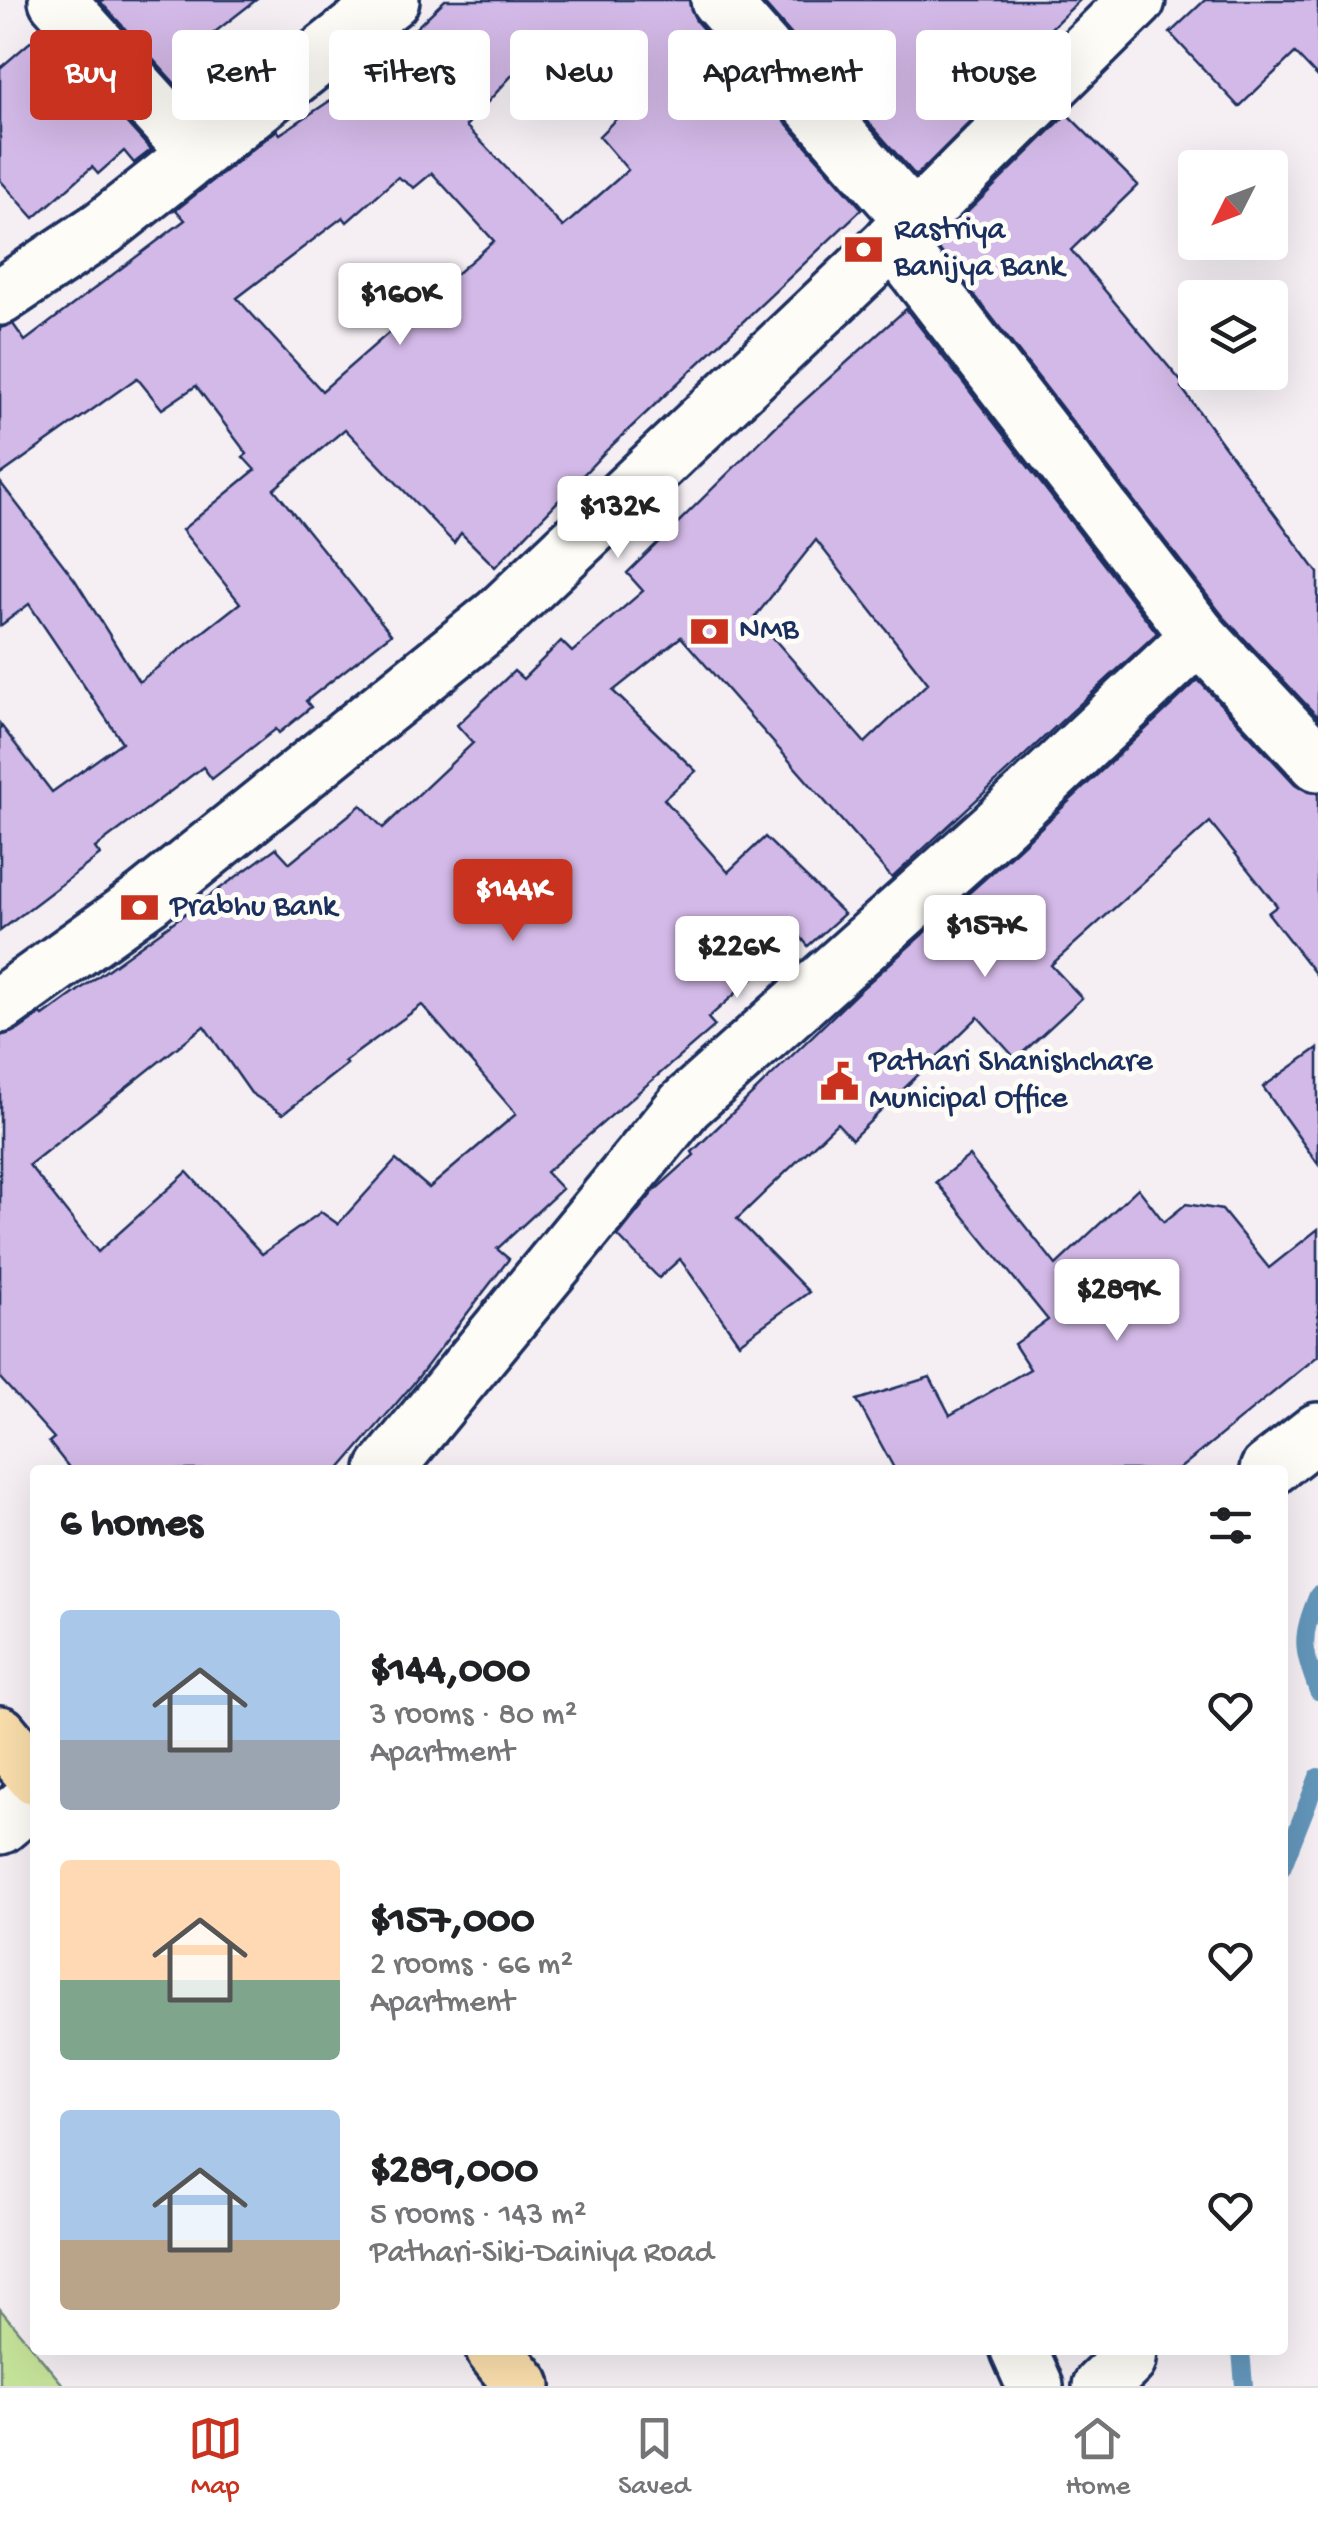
<!DOCTYPE html>
<html lang="en">
<head>
<meta charset="utf-8">
<style>
	body { margin:0; font-family:"Gochi Hand",sans-serif; background:#f2f2f2; color:#202124; height:100vh; display:flex; flex-direction:column; font-size:38px; white-space:nowrap }
	* { box-sizing:border-box; margin:0 }
	p { font-size:32px; color:#757577 }
	.icon { flex:none; width:55px; height:55px; fill:none; stroke:currentColor; stroke-width:2; stroke-linecap:round; stroke-linejoin:round }
	.map { position:relative; flex:1; overflow:hidden }
	.side { position:absolute; left:30px; top:1465px; width:1258px; height:890px; display:flex; flex-direction:column; background:#fff; border-radius:10px; box-shadow:0 10px 40px #0002 }
	.side>* { flex:none }
	.hud { position:absolute; left:30px; top:30px; width:1260px; height:90px; display:flex; gap:20px }
	.needle { width:65px; rotate:228deg }
	.controls { position:absolute; left:1178px; top:150px; display:grid; gap:20px }
	.controls a { display:grid; place-items:center; width:110px; height:110px; border-radius:10px; background:#fff; box-shadow:0 10px 40px #0002; font-size:50px }
	.price { position:absolute; translate:-50% -85px; padding:0 22px; border-radius:10px; background:#fff; color:#222; font-size:32px; line-height:65px; filter:drop-shadow(0 2px 5px #0008) }
	.price::after { content:''; position:absolute; left:50%; top:60px; width:30px; height:22px; margin-left:-15px; background:inherit; clip-path:polygon(0 0,100% 0,50% 100%) }
	.price.selected { background:#c8321e; color:#fff }
	ul { padding:0; list-style:none }
	li { display:flex; align-items:center; gap:30px; height:250px; padding:0 30px }
	li span { display:grid; place-items:center; flex:none; width:280px; height:200px; border-radius:10px; color:#555 }
	li>.icon { margin-inline-start:auto }
	span .icon { width:120px; height:120px; fill:#fffc; stroke-width:1 }
	li b { font-size:42px }
	h2 { display:flex; justify-content:space-between; align-items:center; height:120px; padding:0 30px; font-size:42px }
	.tag { padding:0 35px; border-radius:10px; background:#fff; box-shadow:0 10px 40px #0002; font-size:35px; line-height:90px }
	.tag.selected { background:#c8321e; color:#fff }
	.tabs { display:flex; justify-content:space-around; align-items:center; height:140px; border-top:2px solid #e0e0e0; background:#fff; font-size:28px; color:#757577 }
	.tabs a { display:grid; justify-items:center; gap:5px }
	.tabs .selected { color:#c8321e }
	.map>svg:first-child { display:block }
	.green { fill:#c5e299; stroke:#70887c; stroke-width:2.5 }
	.lines { fill:none; stroke-linecap:round; stroke-linejoin:round }
	.stream { stroke:#6496ba; stroke-width:18 }
	.building { fill:#d3b9e7; stroke:#1b2f5e; stroke-width:2.5; fill-rule:evenodd }
	.street-casing { stroke:#1b2f5e; stroke-width:62 }
	.secondary-casing { stroke:#1b2f5e; stroke-width:62 }
	.highway-casing { stroke:#1b2f5e; stroke-width:62 }
	.street { stroke:#fdfcf7; stroke-width:55 }
	.secondary { stroke:#fdfcf7; stroke-width:55 }
	.highway { stroke:#f9ddab; stroke-width:55 }
	.labels { text-anchor:middle; dominant-baseline:central; stroke-width:10; stroke-linejoin:round; paint-order:stroke }
	.poi-label { font-size:32px; fill:#1b2f5e; stroke:#fdfcf7; text-anchor:start }
</style>
</head>
<body>
<div class="map">
<svg width="1318" height="2386" viewBox="0 0 1318 2386">
	<rect width="100%" height="100%" fill="#f5eff4"/>
	<filter id="ink" filterUnits="userSpaceOnUse"><feTurbulence type="fractalNoise" baseFrequency=".01" numOctaves="2"/><feDisplacementMap in="SourceGraphic" scale="20" xChannelSelector="R" yChannelSelector="G"/><feConvolveMatrix kernelMatrix="1 2 1 2 8 2 1 2 1" color-interpolation-filters="sRGB"/></filter>
	<g filter="url(#ink)">
		<polygon class="green" points="0,2309 64,2386 0,2386"/>
		<g class="lines">
			<g class="stream">
				<path d="M1318,1595C1300,1639 1302,1647 1318,1691"/>
				<polyline points="1282,1868 1318,1777"/>
				<polyline points="1241,2350 1244,2386"/>
			</g>
		</g>
		<g class="building">
			<polygon points="99,0 256,0 206,39 238,81 200,111"/>
			<path d="M445,0H689L696,21L862,209L607,450L495,567L461,533L454,543L345,429L274,489L391,634L306,701L311,707L279,733L276,729L212,779L203,767L95,848L100,855L0,931V724L52,792L122,742L29,604L0,626V482L75,580L139,682L240,603L182,530L255,470L243,457L247,454L196,386L162,409L137,378L0,475V328L13,324L25,341L185,220L176,210L277,130L280,134L331,100L389,54ZM553,30L619,116L599,136L628,170L563,227L466,126ZM432,173L494,241L322,391L237,298L343,217L347,222L398,177L414,188Z"/>
			<polygon points="761,0 1080,0 1016,62 1023,69 916,176"/>
			<polygon points="1205,0 1318,0 1318,77 1295,53 1239,107 1170,33"/>
			<polygon points="43,31 151,150 134,163 124,151 98,174 92,167 34,218 0,180 0,68"/>
			<polygon points="1067,114 1138,185 1071,250 1184,385 1181,387 1318,573 1318,717 1223,616 935,244"/>
			<path d="M906,309L1157,633L892,878L681,637L613,691L696,771L664,799L728,872L765,837L844,914L808,946L800,936L708,1018L715,1026L546,1172L562,1189L497,1249L509,1259L413,1384L339,1470H71L49,1442L54,1438L0,1378V1036L18,1030L41,1014L43,1016L276,848L290,863L361,805L383,828L473,743L457,725L514,671L523,679L561,641L572,652L643,591L627,573L776,426ZM816,540L928,683L865,743L755,617ZM422,1005L516,1114L429,1188L396,1160L338,1224L321,1212L262,1254L187,1172L98,1252L29,1165L204,1026L251,1093L283,1114L347,1064L344,1062Z"/>
			<polygon points="1198,680 1295,784 1308,792 1318,793 1318,977 1268,913 1277,906 1210,822 1051,965 1082,998 1016,1059 978,1017 852,1139 837,1123 737,1219 809,1292 739,1343 680,1259 659,1278 618,1236 654,1191 694,1155 692,1152 859,991 1016,851"/>
			<polygon points="1318,1048 1318,1164 1263,1087"/>
			<polygon points="969,1156 1056,1265 1138,1188 1164,1222 1186,1204 1222,1210 1269,1268 1318,1229 1318,1356 1178,1470 895,1470 857,1400 930,1377 950,1415 1030,1369 1014,1344 1048,1320 936,1182"/>
		</g>
		<g class="lines">
			<defs>
				<g id="street">
					<polyline points="57,0 197,154"/>
					<polyline points="719,0 914,221"/>
					<polyline points="893,240 1199,636 1318,763"/>
					<polyline points="0,297 103,228 391,0"/>
					<polyline points="0,1005 147,899 498,616 914,221 1137,0"/>
					<polyline points="385,1470 685,1105 995,828 1199,636"/>
					<polyline points="1019,2350 1035,2386"/>
					<polyline points="1101,2386 1128,2360 1129,2350"/>
				</g>
				<g id="secondary">
					<polyline points="1268,1470 1318,1431"/>
					<polyline points="0,1826 35,1797"/>
				</g>
				<g id="highway">
					<polyline points="0,1734 35,1776"/>
					<polyline points="494,2350 523,2386"/>
				</g>
			</defs>
			<use href="#street" class="street-casing"/>
			<use href="#secondary" class="secondary-casing"/>
			<use href="#highway" class="highway-casing"/>
			<use href="#street" class="street"/>
			<use href="#secondary" class="secondary"/>
			<use href="#highway" class="highway"/>
		</g>
	</g>
	<defs>
		<symbol id="bank-bare" viewBox="-9 -9 18 18"><path d="M-6-4H6V4H-6ZM0-2.3a2.3 2.3 0 1 0 0 4.6a2.3 2.3 0 1 0 0-4.6Z" fill="#c8321e" stroke="#fdfcf7" stroke-width="2.5" paint-order="stroke"/></symbol>
		<symbol id="civic-bare" viewBox="-9 -9 18 18"><path d="M-.6-6.5H3V-4.5H.6V-3L4-1V1h2V6H-6V1h2V-1L-.6-3ZM-1.2 2.5V6h2.4V2.5Z" fill="#c8321e" stroke="#fdfcf7" stroke-width="2.5" paint-order="stroke"/></symbol>
	</defs>
	<g fill-rule="evenodd">
		<use href="#bank-bare" x="836" y="222" width="55" height="55"/>
		<use href="#bank-bare" x="682" y="604" width="55" height="55"/>
		<use href="#bank-bare" x="112" y="880" width="55" height="55"/>
		<use href="#civic-bare" x="812" y="1054" width="55" height="55"/>
	</g>
	<g class="labels">
		<g class="poi-label">
			<text x="894" y="231">Rastriya<tspan x="894" dy="37">Banijya Bank</tspan></text>
			<text x="739" y="631">NMB</text>
			<text x="170" y="908">Prabhu Bank</text>
			<text x="869" y="1063">Pathari Shanishchare<tspan x="869" dy="37">Municipal Office</tspan></text>
		</g>
	</g>
</svg>
<div class="controls">
<a><svg class="needle" viewBox="-14 -14 28 28"><path d="M0-13l5 13h-10z" fill="#e53935"/><path d="M0 13l5-13h-10z" fill="#757577"/></svg></a>
<a><svg class="icon" aria-label="layers" viewBox="0 0 24 24"><path d="M12 4l9 5-9 5-9-5zM3 14l9 5 9-5"/></svg></a>
</div>
<b class="price" style="left:400px;top:348px">$160K</b>
<b class="price" style="left:618px;top:561px">$132K</b>
<b class="price selected" style="left:513px;top:944px">$144K</b>
<b class="price" style="left:985px;top:980px">$157K</b>
<b class="price" style="left:737px;top:1001px">$226K</b>
<b class="price" style="left:1117px;top:1344px">$289K</b>
<div class="hud">
<a class="tag selected">Buy</a>
<a class="tag">Rent</a>
<a class="tag">Filters</a>
<a class="tag">New</a>
<a class="tag">Apartment</a>
<a class="tag">House</a>
</div>
<section class="side">
<h2>6 homes<svg class="icon" aria-label="filters" viewBox="0 0 24 24"><path d="M4 7h16M4 17h16"/><circle cx="9" cy="7" r="2"/><circle cx="15" cy="17" r="2"/></svg></h2>
<ul>
<li><span style="background:linear-gradient(#a9c7e8 65%,#9aa5b1 0)"><svg class="icon" aria-label="home" viewBox="0 0 24 24"><path d="M3 11l9-7 9 7M6 9v11h12V9"/></svg></span><div><b>$144,000</b><p>3 rooms · 80 m²</p><p>Apartment</p></div><svg class="icon" aria-label="heart" viewBox="0 0 24 24"><path d="M12 20l-8-8c-3-5 5-10 8-4 3-6 11-1 8 4z"/></svg></li>
<li><span style="background:linear-gradient(#ffd9b3 60%,#7fa58c 0)"><svg class="icon" aria-label="home" viewBox="0 0 24 24"><path d="M3 11l9-7 9 7M6 9v11h12V9"/></svg></span><div><b>$157,000</b><p>2 rooms · 66 m²</p><p>Apartment</p></div><svg class="icon" aria-label="heart" viewBox="0 0 24 24"><path d="M12 20l-8-8c-3-5 5-10 8-4 3-6 11-1 8 4z"/></svg></li>
<li><span style="background:linear-gradient(#a9c7e8 65%,#b9a48a 0)"><svg class="icon" aria-label="home" viewBox="0 0 24 24"><path d="M3 11l9-7 9 7M6 9v11h12V9"/></svg></span><div><b>$289,000</b><p>5 rooms · 143 m²</p><p>Pathari-Siki-Dainiya Road</p></div><svg class="icon" aria-label="heart" viewBox="0 0 24 24"><path d="M12 20l-8-8c-3-5 5-10 8-4 3-6 11-1 8 4z"/></svg></li>
</ul>
</section>
</div>
<nav class="tabs">
<a class="selected"><svg class="icon" aria-label="map" viewBox="0 0 24 24"><path d="M3 6l6-2 6 2 6-2v14l-6 2-6-2-6 2zM9 4v14M15 6v14"/></svg>Map</a>
<a><svg class="icon" aria-label="saved" viewBox="0 0 24 24"><path d="M7 4h10v16l-5-4-5 4z"/></svg>Saved</a>
<a><svg class="icon" aria-label="home" viewBox="0 0 24 24"><path d="M3 11l9-7 9 7M6 9v11h12V9"/></svg>Home</a>
</nav>
</body>
</html>
